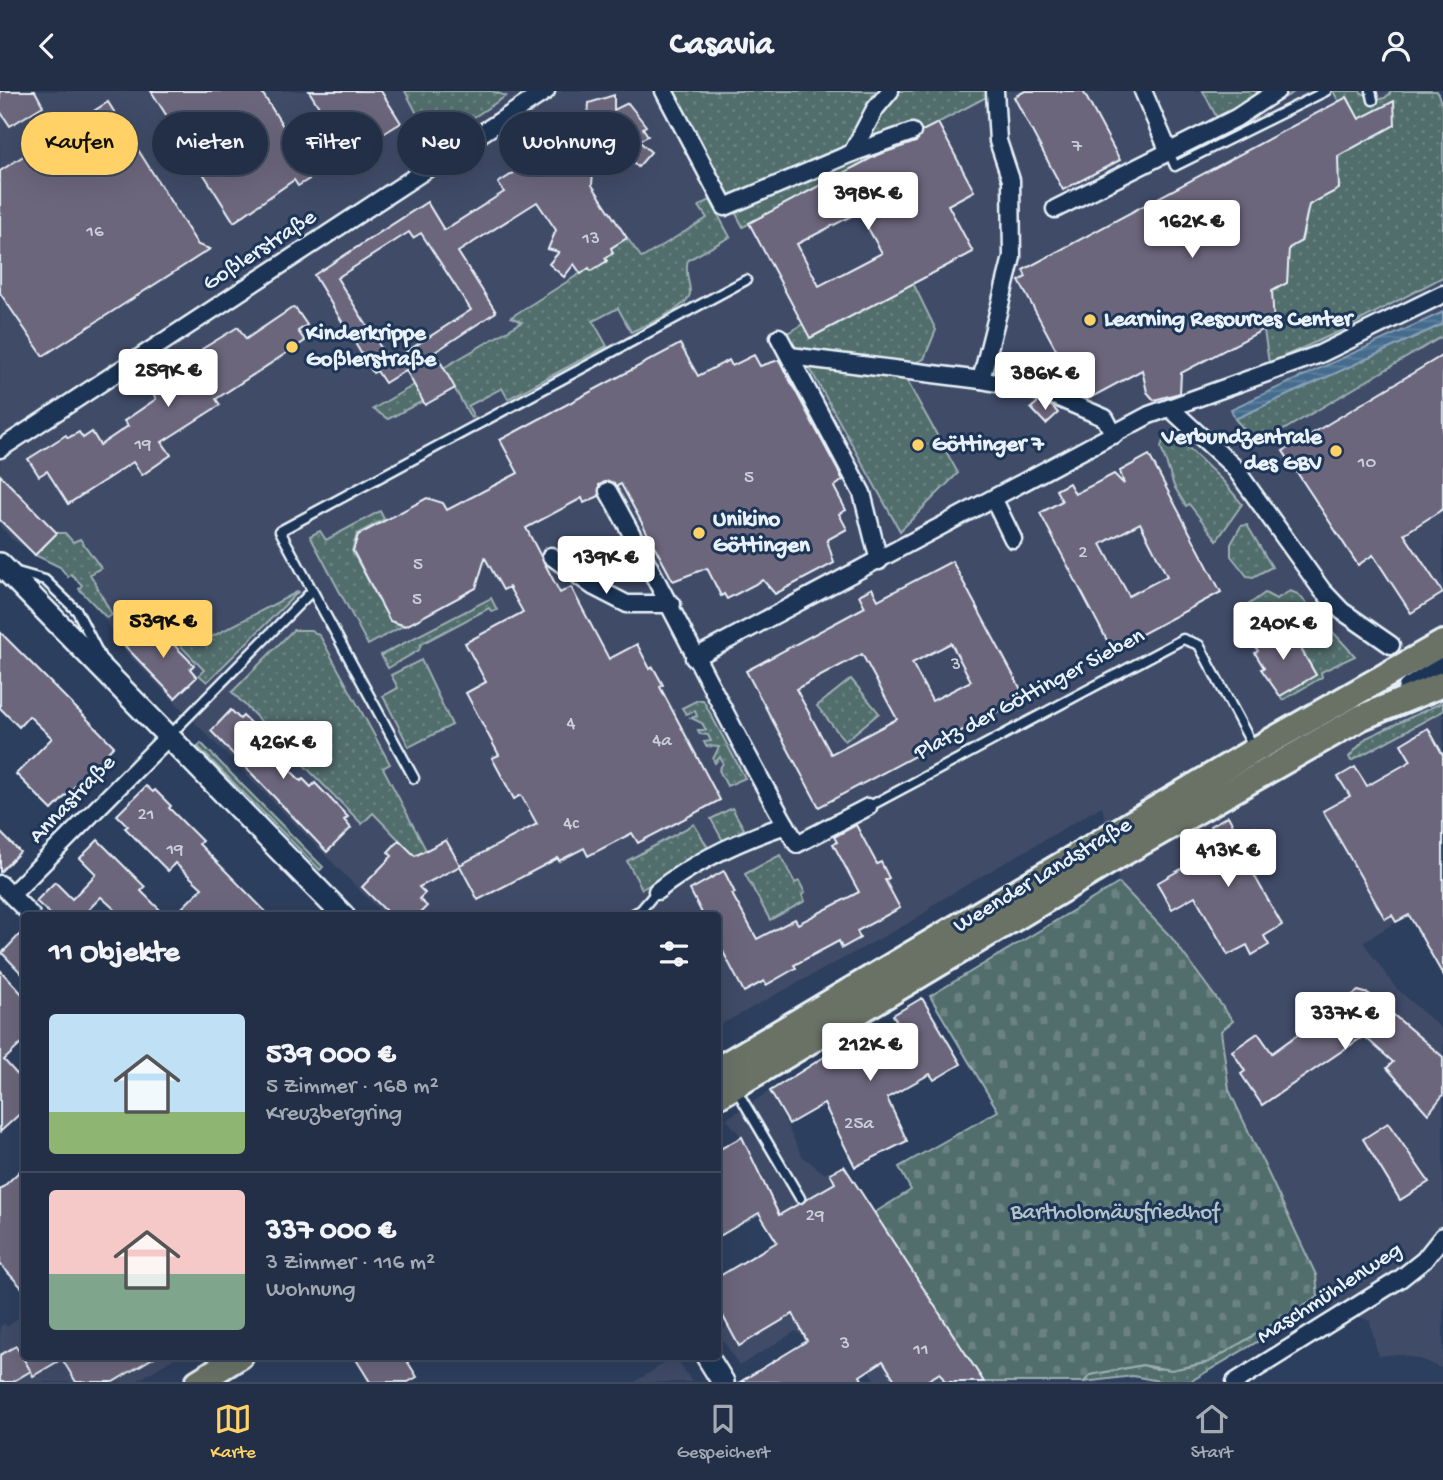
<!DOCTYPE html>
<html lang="de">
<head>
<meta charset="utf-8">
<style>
	body { margin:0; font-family:"Gochi Hand",sans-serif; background:#2a374d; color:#f1f3f6; height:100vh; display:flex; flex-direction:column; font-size:26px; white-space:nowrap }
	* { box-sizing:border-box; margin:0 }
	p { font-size:23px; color:#a2a9b3 }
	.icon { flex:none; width:38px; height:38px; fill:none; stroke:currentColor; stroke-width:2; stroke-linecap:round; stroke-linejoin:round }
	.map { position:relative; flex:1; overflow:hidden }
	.sheet { position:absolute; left:21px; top:821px; width:700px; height:448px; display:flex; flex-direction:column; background:#222f46; border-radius:7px; box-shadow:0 7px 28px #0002,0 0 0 2px #3f4a5f }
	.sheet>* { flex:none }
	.banner { position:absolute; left:21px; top:21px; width:700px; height:63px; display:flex; gap:14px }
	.price { position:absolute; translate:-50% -60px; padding:0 16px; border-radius:7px; background:#fff; color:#222; font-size:23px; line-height:46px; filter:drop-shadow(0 2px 4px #0008) }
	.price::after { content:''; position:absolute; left:50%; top:42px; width:21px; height:16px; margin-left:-10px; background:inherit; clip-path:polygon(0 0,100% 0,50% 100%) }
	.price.current { background:#ffd166; color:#111 }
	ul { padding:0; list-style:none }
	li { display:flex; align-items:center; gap:21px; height:175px; padding:0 28px }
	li+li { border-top:2px solid #3f4a5f }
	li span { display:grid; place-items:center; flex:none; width:196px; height:140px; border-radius:7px; color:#555 }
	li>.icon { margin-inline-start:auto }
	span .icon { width:84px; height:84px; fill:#fffc; stroke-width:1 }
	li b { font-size:30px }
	h2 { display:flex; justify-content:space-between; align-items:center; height:84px; padding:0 28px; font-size:30px }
	.pill { padding:0 24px; border-radius:32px; background:#222f46; box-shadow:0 7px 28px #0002,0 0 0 2px #3f4a5f; font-size:24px; line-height:63px }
	.pill.current { background:#ffd166; color:#111 }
	header { display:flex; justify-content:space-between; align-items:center; height:91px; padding:0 28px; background:#222f46; font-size:32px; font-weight:700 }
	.dock { display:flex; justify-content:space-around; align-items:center; height:98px; border-top:2px solid #3f4a5f; background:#222f46; font-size:19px; color:#a2a9b3 }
	.dock a { display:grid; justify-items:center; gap:4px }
	.dock .current { color:#ffd166 }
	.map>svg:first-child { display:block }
	.built { fill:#404b67 }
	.green { fill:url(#green-dots); stroke:#9cafb2; stroke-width:2 }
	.cemetery { fill:url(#cemetery-stones); stroke:#9cafb2; stroke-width:2 }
	.water { fill:url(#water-rules); stroke:#86a1b8; stroke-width:2 }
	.building { fill:#6c667b; stroke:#e8f1f8; stroke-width:2; fill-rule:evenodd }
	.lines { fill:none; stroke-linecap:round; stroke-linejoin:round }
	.lane-casing { stroke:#e8f1f8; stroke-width:13 }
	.street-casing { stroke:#e8f1f8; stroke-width:21 }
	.secondary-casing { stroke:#e8f1f8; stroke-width:26 }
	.primary-casing { stroke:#e8f1f8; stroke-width:30 }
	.lane { stroke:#1d3557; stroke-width:8 }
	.street { stroke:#1d3557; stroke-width:16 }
	.secondary { stroke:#1d3557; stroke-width:21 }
	.primary { stroke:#6a7266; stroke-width:24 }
	.poi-dot { fill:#ffd166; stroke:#1d3557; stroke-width:2.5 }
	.labels { text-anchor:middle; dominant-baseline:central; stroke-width:6; stroke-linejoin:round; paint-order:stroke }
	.number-label { font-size:19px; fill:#c9ced9 }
	.street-label { font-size:23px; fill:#e8f1f8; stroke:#1d3557 }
	.poi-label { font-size:23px; font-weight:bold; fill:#e8f1f8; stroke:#1d3557; text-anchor:start }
	.park-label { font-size:23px; fill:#b3c3c7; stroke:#1d3557 }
</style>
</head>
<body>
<header><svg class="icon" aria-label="back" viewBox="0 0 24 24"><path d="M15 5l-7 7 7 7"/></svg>Casavia<svg class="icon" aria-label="person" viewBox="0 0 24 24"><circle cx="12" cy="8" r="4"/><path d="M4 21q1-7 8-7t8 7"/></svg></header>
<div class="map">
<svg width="1443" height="1291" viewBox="0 0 1443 1291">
	<defs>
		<pattern id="green-dots" width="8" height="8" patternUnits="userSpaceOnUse" patternTransform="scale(1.75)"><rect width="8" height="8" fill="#516d6c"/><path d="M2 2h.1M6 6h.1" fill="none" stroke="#6a8282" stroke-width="1.8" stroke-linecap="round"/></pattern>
		<pattern id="cemetery-stones" width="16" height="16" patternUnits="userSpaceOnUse" patternTransform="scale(1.75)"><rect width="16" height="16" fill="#516d6c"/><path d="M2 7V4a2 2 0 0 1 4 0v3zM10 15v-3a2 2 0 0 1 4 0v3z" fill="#6a8282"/></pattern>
		<pattern id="water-rules" width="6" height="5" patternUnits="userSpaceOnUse" patternTransform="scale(1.75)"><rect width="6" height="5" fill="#456c8d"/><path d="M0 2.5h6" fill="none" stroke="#60819e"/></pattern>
	</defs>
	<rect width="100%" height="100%" fill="#2d3f5e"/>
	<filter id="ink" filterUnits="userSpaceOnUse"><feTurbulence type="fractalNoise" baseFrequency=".0143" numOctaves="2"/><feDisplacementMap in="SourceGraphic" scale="14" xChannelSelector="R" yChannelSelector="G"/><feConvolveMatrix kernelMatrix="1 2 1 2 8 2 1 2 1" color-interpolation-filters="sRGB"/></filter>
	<g filter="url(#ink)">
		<g class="built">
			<polygon points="0,0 1437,0 1443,17 1443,831 1420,844 1408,824 1363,851 1395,896 1443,939 1443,1278 1423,1269 1399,1263 1378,1265 1370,1230 1321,1213 1316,1184 1229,999 1221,940 1233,930 1171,846 1119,792 1102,715 929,816 929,819 907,833 718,935 718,824 384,824 124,559 103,526 79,498 82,494 71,483 68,486 60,476 13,449 0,435"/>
			<polygon points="770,1000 802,1065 825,1083 844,1073 982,1288 978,1291 876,1291 861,1263 840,1275 796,1240 739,1275 718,1241 800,1192 780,1126 742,1046 726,1028"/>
			<polygon points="24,1221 24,1265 178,1265 135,1291 0,1291 0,1236 4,1233 8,1236"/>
			<polygon points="675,1265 692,1291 635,1291"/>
		</g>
		<g class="green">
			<polygon points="405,0 492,0 506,5 433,53"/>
			<polygon points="671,0 992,0 990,4 743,136"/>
			<polygon points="1203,0 1296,0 1240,32 1216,25"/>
			<polygon points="1333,0 1359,0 1374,9 1385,7 1392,0 1437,0 1443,17 1443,186 1338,241 1269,272 1259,207 1287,192 1288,167 1272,166 1302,150 1307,123 1289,132 1324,81 1348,25 1355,21 1348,7 1339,11"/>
			<path d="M710,109L730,146L688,169C684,181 690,190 690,202C690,216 644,235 631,241L618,217L593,230L607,255L508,308L502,297L468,315L474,326L471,327L446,282L423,310L388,328L373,318L522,231L511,226L589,177L592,180L606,170L605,167L613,162L611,157L627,147L642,167L707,127L699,115Z"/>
			<polygon points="913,192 936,239 924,268 908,275 799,260 786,243 803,233 811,247"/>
			<polygon points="1443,233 1443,245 1258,354 1235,328"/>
			<polygon points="808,274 906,288 958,382 900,440"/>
			<polygon points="1175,344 1223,390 1242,413 1217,449 1189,413 1186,415 1174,395 1161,356 1163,350"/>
			<polygon points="380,420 384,428 357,443 352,460 390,530 403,535 368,554 310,445 320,440 326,449"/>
			<polygon points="1247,434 1272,476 1253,486 1247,485 1231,465 1231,453 1241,435"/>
			<polygon points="57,442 65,442 73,451 80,448 101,477 90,483 112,524 107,527 79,498 82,494 71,483 68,486 60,476 35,464"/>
			<polygon points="299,500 207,591 199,584 204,579 147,520 163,513 176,515 200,552"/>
			<polygon points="1290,500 1298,503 1355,565 1321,581 1322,586 1283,609 1280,605 1316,584 1292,541 1272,552 1248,514 1265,502 1276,508"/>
			<polygon points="491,507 497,519 492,521 489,517 421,553 419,559 388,577 381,564"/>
			<polygon points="293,539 311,539 320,545 390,673 383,677 426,759 402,773 406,756 373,722 362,733 232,601"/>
			<polygon points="421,569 452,634 409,656 383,605 398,597 391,584"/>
			<polygon points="851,588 879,622 845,650 817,615"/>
			<polygon points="698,609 703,609 745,687 727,695 719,679 723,672 720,666 715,672 713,668 719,656 706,655 704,651 711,650 708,644 700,643 698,639 706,639 702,632 691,627 697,625 695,620 686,623 682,617"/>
			<polygon points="1443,611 1443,620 1351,670 1349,666 1366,647"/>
			<polygon points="201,652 323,776 320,779 198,656"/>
			<polygon points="732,717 744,738 723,750 711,728"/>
			<polygon points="694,733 710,760 642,798 627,770"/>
			<polygon points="780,764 795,792 799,790 805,802 802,804 805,810 770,829 745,783"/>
			<polygon points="1318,1206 1321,1213 1191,1290 1164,1291 1133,1285 1084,1291 1090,1284 1143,1274 1155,1278 1188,1276 1209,1271"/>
		</g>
		<polygon class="cemetery" points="1119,792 1171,846 1233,930 1221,940 1229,999 1316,1184 1318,1206 1209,1271 1171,1279 1142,1274 1090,1284 1084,1291 978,1291 982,1288 874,1122 911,1099 899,1076 998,1020 930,905"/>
		<polygon class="water" points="1443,221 1443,233 1235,328 1231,318"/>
		<g class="building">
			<polygon points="0,0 35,0 43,15 10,35 0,20"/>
			<polygon points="151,0 261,0 293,51 327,29 309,0 381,0 401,32 298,95 294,89 234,131"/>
			<polygon points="1025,0 1083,0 1120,69 1063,99 1014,6"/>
			<path d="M614,4V19L628,12L646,35L643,37L648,45L639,50L651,61L638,76L627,65L623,78L594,67L592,94L627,147L611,157L613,162L605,167L607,170L591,180L589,177L581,183L574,173L564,186L549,173L559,161L548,158L556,139L537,111L458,161L496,221L435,261L455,297L425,314L406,279L385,292L377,280L373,282L314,184L427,111L444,139L504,101L498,92L523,76L510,56L533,41L548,64L587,37L589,12ZM409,141L413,147L421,142L471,219L390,271L337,187Z"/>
			<polygon points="1347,6 1359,28 1394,10 1395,34 1338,65 1339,98 1309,114 1301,150 1289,157 1287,192 1272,200 1274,233 1181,282 1180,302 1154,309 1147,301 1142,279 1090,307 1086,300 1080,303 1019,190 1026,186 1023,179"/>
			<polygon points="108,11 198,154 210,158 43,265 0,202 0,80"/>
			<path d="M938,32L974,100L948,114L973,161L810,247L749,132L877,64L916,51L922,40ZM859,121L882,162L819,195L797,153Z"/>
			<polygon points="292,217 296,218 307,234 298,240 305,250 216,308 220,314 162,351 171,364 142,384 133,371 68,413 47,380 39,385 28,368 66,344 68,347 79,341 83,347 92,341 100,354 128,335 124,330 156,308 151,300 162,293 159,287 179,274 182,280 206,264 202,258 238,236 246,248"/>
			<polygon points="680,253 698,285 729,269 732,275 754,264 760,275 779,269 843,389 834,396 846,419 839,423 847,438 827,449 834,472 775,503 763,489 727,508 724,503 721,505 707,477 673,490 621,393 617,395 609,390 599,394 599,405 584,412 582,407 526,437 560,502 571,496 609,568 637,553 650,578 653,576 663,594 660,596 720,709 638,752 632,742 588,765 584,757 559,770 558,767 478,809 460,775 419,796 425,802 419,808 427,815 418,824 390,824 362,796 392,765 388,761 399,749 415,765 446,749 460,774 537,733 521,704 514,708 492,667 499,664 466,602 486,591 465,552 523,521 509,496 503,499 485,467 476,497 406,535 390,530 353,460 358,444 427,407 443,412 447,419 518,382 500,349"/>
			<polygon points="1443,264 1443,418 1404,443 1443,502 1411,522 1373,464 1358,474 1283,360"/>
			<polygon points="1038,311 1053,316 1058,322 1046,333 1031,317"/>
			<path d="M1149,364L1221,501L1112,559L1040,422L1062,410L1056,399L1069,392L1075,403L1114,383L1124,393L1120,380ZM1140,432L1167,485L1129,505L1101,453Z"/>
			<polygon points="0,384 57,442 35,464 0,429"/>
			<path d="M952,470L1025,606L819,716L746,580L865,516L859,504L872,497L878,509ZM951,552L971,590L932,610L912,572ZM862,563L897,628L831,663L796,598Z"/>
			<polygon points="147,534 155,542 159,539 194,574 190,578 197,586 175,607 125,555"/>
			<polygon points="1264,539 1272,552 1291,541 1316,584 1280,605 1261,578 1264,577 1255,562 1258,560 1250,547"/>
			<polygon points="0,541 114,655 52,719 16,683 52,647 29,625 19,636 0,617"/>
			<polygon points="231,619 240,628 243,625 277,657 273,662 301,690 303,688 311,696 315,692 348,726 344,729 351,737 327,761 211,640"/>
			<polygon points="1428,637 1443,664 1443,884 1409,824 1396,831 1392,824 1385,828 1323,720 1350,705 1338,686 1355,676 1367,695 1411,670 1401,653"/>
			<polygon points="146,695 153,701 155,699 171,715 169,717 202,750 199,753 269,824 175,824 202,797 175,772 168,780 125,737 128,735 117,724"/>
			<polygon points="1228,725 1239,745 1255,736 1270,763 1249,775 1282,834 1264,845 1269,854 1252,864 1247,854 1228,864 1195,805 1172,818 1157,792 1221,755 1210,735"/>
			<polygon points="856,734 877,773 881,771 889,787 885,789 900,817 857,840 860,847 842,857 839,850 794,874 796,877 766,894 764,890 744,901 718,851 718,824 703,824 690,799 724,780 735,802 732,803 757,848 795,828 798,833 859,801 833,753 837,751 834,746"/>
			<polygon points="0,741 20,761 0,781"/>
			<polygon points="98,749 145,796 141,800 165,824 121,824 101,806 86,821 89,824 51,824 36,810 55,791 72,808 96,783 80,767"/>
			<polygon points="24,839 24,885 2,862"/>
			<polygon points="0,879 24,905 24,950 4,969 24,991 24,1019 0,1041"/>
			<polygon points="1358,900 1369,903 1443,966 1443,1004 1428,1023 1387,977 1393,971 1364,945 1262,1014 1241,983 1245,980 1232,960 1258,942 1272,962"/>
			<polygon points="922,907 961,973 934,989 930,983 887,1007 907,1050 855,1076 824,1013 789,1033 770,1000 837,958 850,952 852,955 868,943 909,950 893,924"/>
			<polygon points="1388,1032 1429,1091 1400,1109 1363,1048"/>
			<polygon points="742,1046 779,1124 835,1092 830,1082 844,1075 984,1291 945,1291 940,1282 925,1291 896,1291 883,1270 860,1285 863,1291 740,1291 807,1250 793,1223 739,1255 718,1216 718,1186 777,1151 759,1122 718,1146 718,1059"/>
			<polygon points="24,1076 24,1199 0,1173 0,1099"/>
			<polygon points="16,1255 30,1279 25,1270 34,1265 156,1265 113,1291 76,1291 62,1268 33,1285 31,1280 12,1291 0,1291 0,1264"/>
			<polygon points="354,1265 404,1265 417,1286 408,1291 370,1291"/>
		</g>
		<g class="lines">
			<defs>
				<g id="lane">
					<polyline points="1371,0 1373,9"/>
					<polyline points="1169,61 1175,75 1326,0"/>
					<polyline points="17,481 45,489 77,520 100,565"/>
					<polyline points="170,644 312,500"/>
					<polyline points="414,687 280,440 746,189"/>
					<polyline points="868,716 1183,548 1199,554 1254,657"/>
					<polyline points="631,824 641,819 657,800"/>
					<polyline points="736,998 800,1107"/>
				</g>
				<g id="street">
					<polyline points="664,0 725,116 852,62 912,41"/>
					<polyline points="1143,0 1169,61"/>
					<polyline points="852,62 875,18 890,0"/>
					<polyline points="1055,118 1236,27 1277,0"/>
					<polyline points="779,246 862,402 879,470"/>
					<polyline points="790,265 981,289 1047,302 1105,327 1114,344"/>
					<polyline points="981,289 1012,166 1011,89 998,50 995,0"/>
					<polyline points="1170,317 1234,376 1322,499 1342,520 1391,554"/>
					<polyline points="0,358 546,0"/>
					<path d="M608,400C670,510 723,624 786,734"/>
					<polyline points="994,409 1013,448"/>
					<polyline points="551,465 594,496 627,513 672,513"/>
					<polyline points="694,567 1149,324 1320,263 1443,203"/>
					<polyline points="0,793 31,824"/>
					<path d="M657,800C694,771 741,749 786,734L797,753L868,716"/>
					<polyline points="11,804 168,646"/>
					<polyline points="1235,1291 1400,1188 1424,1169 1443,1145"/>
				</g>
				<g id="secondary">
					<polyline points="0,473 343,824"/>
					<polyline points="1409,598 1443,577"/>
					<polyline points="707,1265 723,1291"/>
				</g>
				<g id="primary">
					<polyline points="718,978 1255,659 1443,552"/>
					<polyline points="718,1005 1120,764 1325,647 1362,626 1443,593"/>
					<polyline points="198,1291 240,1265"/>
				</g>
			</defs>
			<use href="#lane" class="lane-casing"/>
			<use href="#street" class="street-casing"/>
			<use href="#secondary" class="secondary-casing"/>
			<use href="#primary" class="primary-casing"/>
			<use href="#lane" class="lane"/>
			<use href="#street" class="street"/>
			<use href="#secondary" class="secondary"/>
			<use href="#primary" class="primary"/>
		</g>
	</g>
	<g class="poi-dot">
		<circle cx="1090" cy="229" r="7"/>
		<circle cx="292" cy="256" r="7"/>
		<circle cx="918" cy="354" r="7"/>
		<circle cx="1336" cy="360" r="7"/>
		<circle cx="699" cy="442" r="7"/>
	</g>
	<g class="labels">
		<g class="number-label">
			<text x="1077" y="56">7</text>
			<text x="95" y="141">16</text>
			<text x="591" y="148">13</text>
			<text x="143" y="354">19</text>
			<text x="1367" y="372">10</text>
			<text x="749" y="387">5</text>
			<text x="1083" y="462">2</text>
			<text x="418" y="474">5</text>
			<text x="417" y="509">5</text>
			<text x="956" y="574">3</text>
			<text x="571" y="633">4</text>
			<text x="662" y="650">4a</text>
			<text x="146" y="724">21</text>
			<text x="571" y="733">4c</text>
			<text x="175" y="759">19</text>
			<text x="859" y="1033">25a</text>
			<text x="815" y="1125">29</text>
			<text x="845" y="1253">3</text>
			<text x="921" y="1259">11</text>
		</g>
		<g class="street-label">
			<text transform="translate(260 160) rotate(-33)">Goßlerstraße</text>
			<text transform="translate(1030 604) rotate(-28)">Platz der Göttinger Sieben</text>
			<text transform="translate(73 709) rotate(-46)">Annastraße</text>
			<text transform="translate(1043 785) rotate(-31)">Weender Landstraße</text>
			<text transform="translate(1330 1203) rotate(-33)">Maschmühlenweg</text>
		</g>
		<g class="poi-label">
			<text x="1104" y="229">Learning Resources Center</text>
			<text x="306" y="243">Kinderkrippe<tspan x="306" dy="26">Goßlerstraße</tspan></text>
			<text x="1322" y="347" text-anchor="end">Verbundzentrale<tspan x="1322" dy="26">des GBV</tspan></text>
			<text x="932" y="354">Göttinger 7</text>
			<text x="713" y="429">Unikino<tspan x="713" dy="26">Göttingen</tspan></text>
		</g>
		<g class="park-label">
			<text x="1115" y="1122">Bartholomäusfriedhof</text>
		</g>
	</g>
</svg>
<b class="price" style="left:868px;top:141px">398K €</b>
<b class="price" style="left:1192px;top:169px">162K €</b>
<b class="price" style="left:168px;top:318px">259K €</b>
<b class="price" style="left:1045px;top:321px">386K €</b>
<b class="price" style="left:606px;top:505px">139K €</b>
<b class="price current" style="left:163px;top:569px">539K €</b>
<b class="price" style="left:1283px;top:571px">240K €</b>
<b class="price" style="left:283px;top:690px">426K €</b>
<b class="price" style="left:1228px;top:798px">413K €</b>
<b class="price" style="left:1345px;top:961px">337K €</b>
<b class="price" style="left:870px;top:992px">212K €</b>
<div class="banner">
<a class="pill current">Kaufen</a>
<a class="pill">Mieten</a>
<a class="pill">Filter</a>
<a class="pill">Neu</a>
<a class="pill">Wohnung</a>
</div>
<section class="sheet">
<h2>11 Objekte<svg class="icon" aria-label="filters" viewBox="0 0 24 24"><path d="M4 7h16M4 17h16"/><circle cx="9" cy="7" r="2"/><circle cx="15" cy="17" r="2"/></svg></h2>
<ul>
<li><span style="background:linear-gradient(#bfe0f5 70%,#8fb573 0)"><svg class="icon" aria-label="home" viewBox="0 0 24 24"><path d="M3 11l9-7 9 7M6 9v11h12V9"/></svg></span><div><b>539 000 €</b><p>5 Zimmer · 168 m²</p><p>Kreuzbergring</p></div></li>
<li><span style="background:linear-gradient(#f6c9c9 60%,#7fa58c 0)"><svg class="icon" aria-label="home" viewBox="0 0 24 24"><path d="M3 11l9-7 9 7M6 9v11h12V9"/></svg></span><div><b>337 000 €</b><p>3 Zimmer · 116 m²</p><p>Wohnung</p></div></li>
</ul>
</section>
</div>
<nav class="dock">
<a class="current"><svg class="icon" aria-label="map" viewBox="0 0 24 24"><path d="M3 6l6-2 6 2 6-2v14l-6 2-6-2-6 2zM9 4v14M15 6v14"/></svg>Karte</a>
<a><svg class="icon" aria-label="saved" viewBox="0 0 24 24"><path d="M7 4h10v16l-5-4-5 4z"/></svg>Gespeichert</a>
<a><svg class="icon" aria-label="home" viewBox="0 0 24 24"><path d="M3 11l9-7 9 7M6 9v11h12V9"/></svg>Start</a>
</nav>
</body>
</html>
